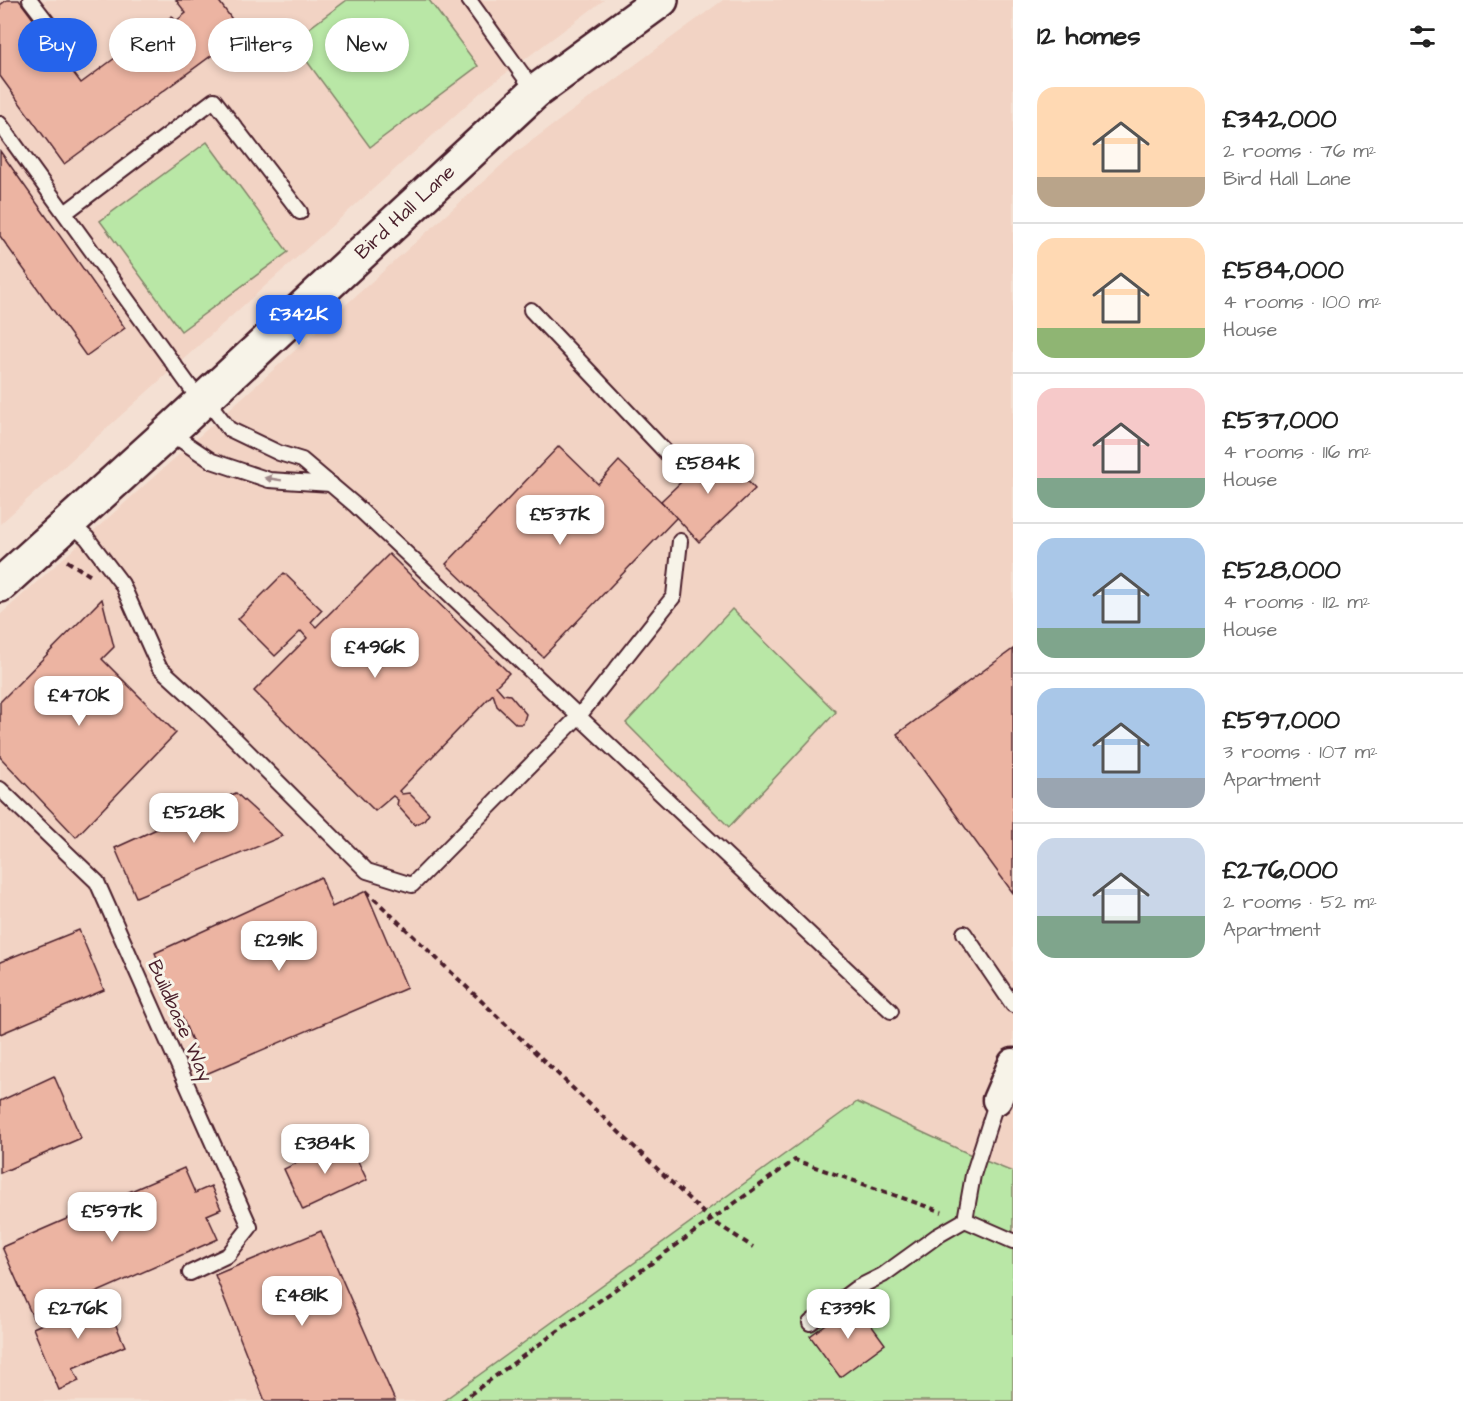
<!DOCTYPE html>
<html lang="en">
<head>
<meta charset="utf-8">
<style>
	body { margin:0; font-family:"Architects Daughter",sans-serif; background:#f6f6f6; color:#222; height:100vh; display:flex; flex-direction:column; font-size:22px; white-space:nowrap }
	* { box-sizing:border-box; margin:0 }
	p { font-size:20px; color:#767676 }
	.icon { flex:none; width:33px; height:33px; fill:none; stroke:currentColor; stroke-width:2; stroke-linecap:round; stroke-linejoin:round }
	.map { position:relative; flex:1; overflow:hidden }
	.sheet { display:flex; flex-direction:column; background:#fff; width:450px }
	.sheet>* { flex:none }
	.top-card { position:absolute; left:18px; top:18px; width:570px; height:54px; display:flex; gap:12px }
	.price { position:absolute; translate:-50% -51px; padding:0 14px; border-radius:12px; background:#fff; color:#222; font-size:20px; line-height:39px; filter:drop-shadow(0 2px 3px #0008) }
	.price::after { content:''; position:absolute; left:50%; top:36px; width:18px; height:14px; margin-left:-9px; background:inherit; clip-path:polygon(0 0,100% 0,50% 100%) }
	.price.on { background:#2563eb; color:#fff }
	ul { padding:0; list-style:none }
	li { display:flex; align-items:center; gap:18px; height:150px; padding:0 24px }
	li+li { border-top:2px solid #e0e0e0 }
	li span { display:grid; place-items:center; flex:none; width:168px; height:120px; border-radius:18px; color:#555 }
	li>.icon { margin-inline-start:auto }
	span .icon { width:72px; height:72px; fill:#fffc; stroke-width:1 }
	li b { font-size:26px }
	h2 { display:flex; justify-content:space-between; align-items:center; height:72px; padding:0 24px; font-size:26px }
	.pill { padding:0 21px; border-radius:27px; background:#fff; box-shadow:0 3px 9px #0003; font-size:21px; line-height:54px }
	.pill.on { background:#2563eb; color:#fff }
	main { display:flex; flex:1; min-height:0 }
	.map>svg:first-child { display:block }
	.built { fill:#f2d3c4 }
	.green { fill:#b9e7a6; stroke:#828368; stroke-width:1.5 }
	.building { fill:#ecb4a2; stroke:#4a1f2b; stroke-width:1.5 }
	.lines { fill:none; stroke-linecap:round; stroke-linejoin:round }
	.lane-casing { stroke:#4a1f2b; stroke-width:18 }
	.street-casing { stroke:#4a1f2b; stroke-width:33 }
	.secondary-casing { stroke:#4a1f2b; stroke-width:38 }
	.path { stroke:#4a1f2b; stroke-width:4; stroke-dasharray:6 4.5; stroke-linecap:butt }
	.lane { stroke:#f7f3e8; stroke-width:14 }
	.street { stroke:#f7f3e8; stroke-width:28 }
	.secondary { stroke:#f7f3e8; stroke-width:33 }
	.oneway { fill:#a0898a }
	.labels { text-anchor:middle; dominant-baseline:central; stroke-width:6; stroke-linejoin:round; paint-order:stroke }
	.street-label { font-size:20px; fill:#4a1f2b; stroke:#f7f3e8 }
</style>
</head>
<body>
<main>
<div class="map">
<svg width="1013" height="1401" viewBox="0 0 1013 1401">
	<rect width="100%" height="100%" fill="#f4e0d3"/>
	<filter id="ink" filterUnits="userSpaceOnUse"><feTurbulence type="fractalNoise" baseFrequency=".0167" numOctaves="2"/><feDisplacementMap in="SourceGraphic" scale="12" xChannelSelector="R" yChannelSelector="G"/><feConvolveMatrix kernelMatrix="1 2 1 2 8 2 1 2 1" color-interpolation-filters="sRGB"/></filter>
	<g filter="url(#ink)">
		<g class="built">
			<polygon points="0,0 604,0 481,92 0,524"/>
			<polygon points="723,0 1013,0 1013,1172 978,1158 857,1102 443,1401 0,1401 0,615 515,153"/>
		</g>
		<g class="green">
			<polygon points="347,0 429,0 478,66 370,147 292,41"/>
			<polygon points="207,142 288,252 181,331 100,221"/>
			<polygon points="732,609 836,712 729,827 626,723"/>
			<polygon points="857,1102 978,1158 1013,1172 1013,1401 443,1401"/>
		</g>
		<g class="building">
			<polygon points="7,0 19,0 81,83 172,16 176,21 186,13 176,0 218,0 242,33 64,164 0,76 0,5"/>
			<polygon points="0,151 125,328 86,356 0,236"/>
			<polygon points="559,446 598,484 619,461 677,517 543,657 446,564"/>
			<polygon points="717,448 755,489 699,542 661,501"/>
			<polygon points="389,554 509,673 496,686 503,694 510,695 526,714 523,724 516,724 497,706 493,694 399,791 402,794 409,793 429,813 424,820 415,825 397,805 398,800 393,796 375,811 254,691 307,638 301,631 275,656 238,619 284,573 322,610 311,622 316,627"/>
			<polygon points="102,599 114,647 102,659 176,733 76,837 0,757 0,702"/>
			<polygon points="1013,649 1013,893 897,734"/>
			<polygon points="236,793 283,836 136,897 115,848"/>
			<polygon points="321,877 332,907 366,891 407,988 206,1074 155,953"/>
			<polygon points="79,930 104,990 0,1034 0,962"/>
			<polygon points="54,1076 81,1138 0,1173 0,1101"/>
			<polygon points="347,1139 367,1180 303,1210 284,1169"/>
			<polygon points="184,1168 195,1193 211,1186 221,1209 207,1215 218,1239 34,1320 2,1247"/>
			<polygon points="321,1231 395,1401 265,1401 215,1275"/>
			<polygon points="104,1298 125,1346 73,1368 79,1381 59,1390 33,1328"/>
			<polygon points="855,1303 885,1344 840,1377 810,1336"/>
		</g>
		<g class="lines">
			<defs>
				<g id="lane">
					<polyline points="30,0 74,57"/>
					<polyline points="469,0 535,92"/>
					<polyline points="0,124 201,402"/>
					<polyline points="65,213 214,100 300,212"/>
					<polyline points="531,310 676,463"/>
					<polyline points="205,398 229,429 279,453 302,460 355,505 891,1011"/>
					<polyline points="169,432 212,461 269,480 331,484"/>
					<polyline points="69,522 87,538 122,584 159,667 205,709 367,871 412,885 579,716 674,596 680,541"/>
					<polyline points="0,789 97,882 250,1227 228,1255 190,1273"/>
					<polyline points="964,933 1013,1005"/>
					<polyline points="965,1220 973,1175 997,1100"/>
					<polyline points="810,1323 855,1289 883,1275 937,1236 965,1220 1013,1241"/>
				</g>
				<polyline id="street" points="997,1100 1013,1063"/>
				<polyline id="secondary" points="0,585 169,432 535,92 661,0"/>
			</defs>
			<use href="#lane" class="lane-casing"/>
			<use href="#street" class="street-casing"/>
			<use href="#secondary" class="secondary-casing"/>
			<g class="path">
				<polyline points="67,561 91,576"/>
				<polyline points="366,891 711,1220 795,1160 942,1212"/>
				<polyline points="461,1401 711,1220 753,1247"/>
			</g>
			<use href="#lane" class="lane"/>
			<use href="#street" class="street"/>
			<use href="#secondary" class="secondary"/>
		</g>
		<defs><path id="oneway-solid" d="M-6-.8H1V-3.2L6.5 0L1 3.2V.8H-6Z" transform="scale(1.5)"/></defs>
		<use class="oneway" href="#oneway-solid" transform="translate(273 479) rotate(-171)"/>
	</g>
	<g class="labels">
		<g class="street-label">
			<text transform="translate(405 212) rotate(-43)">Bird Hall Lane</text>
			<text transform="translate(180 1021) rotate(66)">Buildbase Way</text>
		</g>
	</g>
</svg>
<b class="price on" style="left:299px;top:346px">£342K</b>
<b class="price" style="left:708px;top:495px">£584K</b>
<b class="price" style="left:560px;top:546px">£537K</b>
<b class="price" style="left:375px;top:679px">£496K</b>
<b class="price" style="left:79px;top:727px">£470K</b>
<b class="price" style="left:194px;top:844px">£528K</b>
<b class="price" style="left:279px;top:972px">£291K</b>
<b class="price" style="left:325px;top:1175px">£384K</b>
<b class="price" style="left:112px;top:1243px">£597K</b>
<b class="price" style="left:302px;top:1327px">£481K</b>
<b class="price" style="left:78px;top:1340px">£276K</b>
<b class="price" style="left:848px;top:1340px">£339K</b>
<div class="top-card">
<a class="pill on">Buy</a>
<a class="pill">Rent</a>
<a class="pill">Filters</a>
<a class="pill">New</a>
</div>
</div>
<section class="sheet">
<h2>12 homes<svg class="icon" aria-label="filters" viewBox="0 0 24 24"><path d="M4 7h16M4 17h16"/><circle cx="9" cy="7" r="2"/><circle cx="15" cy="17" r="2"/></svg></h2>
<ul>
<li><span style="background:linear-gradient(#ffd9b3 75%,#b9a48a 0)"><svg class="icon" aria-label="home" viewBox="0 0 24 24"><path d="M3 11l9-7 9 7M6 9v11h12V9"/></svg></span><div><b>£342,000</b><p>2 rooms · 76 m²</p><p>Bird Hall Lane</p></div></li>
<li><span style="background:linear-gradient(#ffd9b3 75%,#8fb573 0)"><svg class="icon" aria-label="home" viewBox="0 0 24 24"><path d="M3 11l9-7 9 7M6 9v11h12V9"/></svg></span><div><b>£584,000</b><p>4 rooms · 100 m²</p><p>House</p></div></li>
<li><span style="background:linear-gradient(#f6c9c9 75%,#7fa58c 0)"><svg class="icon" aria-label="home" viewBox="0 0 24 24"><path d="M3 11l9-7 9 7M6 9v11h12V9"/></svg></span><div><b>£537,000</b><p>4 rooms · 116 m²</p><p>House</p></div></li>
<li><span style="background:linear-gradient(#a9c7e8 75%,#7fa58c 0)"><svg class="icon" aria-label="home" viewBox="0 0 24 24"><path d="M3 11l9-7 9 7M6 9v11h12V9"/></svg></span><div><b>£528,000</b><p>4 rooms · 112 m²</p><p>House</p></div></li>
<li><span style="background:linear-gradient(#a9c7e8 75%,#9aa5b1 0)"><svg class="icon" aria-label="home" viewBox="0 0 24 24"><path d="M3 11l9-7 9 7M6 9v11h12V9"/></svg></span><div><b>£597,000</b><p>3 rooms · 107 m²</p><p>Apartment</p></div></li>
<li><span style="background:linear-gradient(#c9d6e8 65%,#7fa58c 0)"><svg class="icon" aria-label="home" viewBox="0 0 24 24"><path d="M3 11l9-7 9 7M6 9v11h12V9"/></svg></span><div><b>£276,000</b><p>2 rooms · 52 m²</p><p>Apartment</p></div></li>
</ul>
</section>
</main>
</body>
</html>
